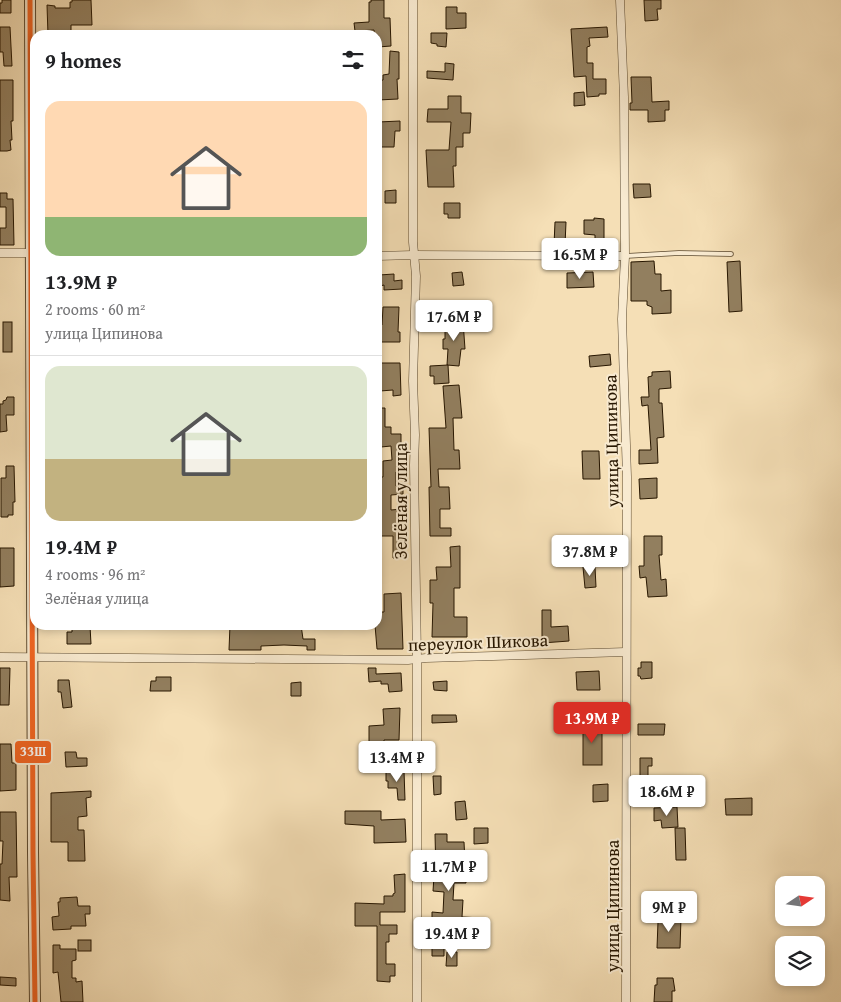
<!DOCTYPE html>
<html lang="en">
<head>
<meta charset="utf-8">
<style>
	body { margin:0; font-family:"Gentium Book Plus",serif; background:#f6f6f6; color:#202124; height:100vh; display:flex; flex-direction:column; font-size:19px; white-space:nowrap }
	* { box-sizing:border-box; margin:0 }
	p { font-size:16px; color:#757577 }
	.icon { flex:none; width:28px; height:28px; fill:none; stroke:currentColor; stroke-width:2; stroke-linecap:round; stroke-linejoin:round }
	.map { position:relative; flex:1; overflow:hidden }
	.sheet { position:absolute; left:30px; top:30px; width:352px; height:600px; display:flex; flex-direction:column; background:#fff; border-radius:15px; box-shadow:0 2px 8px #0003 }
	.sheet>* { flex:none }
	.needle { width:32px; rotate:77deg }
	.fabs { position:absolute; left:775px; top:876px; display:grid; gap:10px }
	.fabs a { display:grid; place-items:center; width:50px; height:50px; border-radius:10px; background:#fff; box-shadow:0 2px 8px #0003; font-size:25px }
	.price { position:absolute; translate:-50% -42px; padding:0 11px; border-radius:5px; background:#fff; color:#222; font-size:16px; line-height:32px; filter:drop-shadow(0 1px 2px #0008) }
	.price::after { content:''; position:absolute; left:50%; top:30px; width:15px; height:11px; margin-left:-8px; background:inherit; clip-path:polygon(0 0,100% 0,50% 100%) }
	.price.selected { background:#d93025; color:#fff }
	ul { padding:0; list-style:none }
	li { display:grid; align-content:center; gap:10px; height:265px; padding:0 15px }
	li+li { border-top:1px solid #e0e0e0 }
	li span { display:grid; place-items:center; height:155px; border-radius:15px; color:#555 }
	li>.icon { margin-inline-start:auto }
	span .icon { width:90px; height:90px; fill:#fffc; stroke-width:1 }
	li b { font-size:21px }
	h2 { display:flex; justify-content:space-between; align-items:center; height:60px; padding:0 15px; font-size:21px }
	.map>svg:first-child { display:block }
	.building { fill:#927f5f; stroke:#271600 }
	.lines { fill:none; stroke-linecap:round; stroke-linejoin:round }
	.service-casing { stroke:#5a482e; stroke-width:5.5 }
	.minor-casing { stroke:#5a482e; stroke-width:9 }
	.tertiary-casing { stroke:#5a482e; stroke-width:12 }
	.service { stroke:#f8ead0; stroke-width:4 }
	.minor { stroke:#f8ead0; stroke-width:8 }
	.tertiary { stroke:#f8ead0; stroke-width:10 }
	.bus-1-casing { stroke:#f8ead0; stroke-width:9 }
	.bus-1 { stroke:#f26522; stroke-width:5 }
	.labels { text-anchor:middle; dominant-baseline:central; stroke-width:4; stroke-linejoin:round; paint-order:stroke }
	.street-label { font-size:18px; fill:#271600; stroke:#f8ead0 }
	.line-badge { stroke:#f8ead0; stroke-width:2 }
	.badge-label { font-size:14px; text-anchor:middle; font-weight:bold; fill:#fff }
</style>
</head>
<body>
<div class="map">
<svg width="841" height="1002" viewBox="0 0 841 1002">
	<rect width="100%" height="100%" fill="#f5dfb6"/>
	<filter id="stains"><feTurbulence type="fractalNoise" baseFrequency=".004" numOctaves="4"/><feColorMatrix values="0 0 0 0 .2 0 0 0 0 .09 0 0 0 0 .02 0 0 0 .5 -.17"/></filter>
	<radialGradient id="worn" r=".72"><stop offset=".6" stop-color="#630" stop-opacity="0"/><stop offset="1" stop-color="#630" stop-opacity=".3"/></radialGradient>
	<g class="building">
		<polygon points="2,0 11,0 11,13 0,13 0,3 2,3"/>
		<polygon points="72,0 91,0 92,25 71,25 71,31 60,31 60,35 48,35 47,5 55,6 55,8 70,8 70,2 72,2"/>
		<polygon points="371,0 384,0 384,18 390,18 391,46 378,47 378,35 374,35 374,30 355,31 354,23 369,22 369,2 371,2"/>
		<polygon points="644,0 661,0 661,9 657,9 658,20 645,21"/>
		<polygon points="446,7 457,7 457,13 466,13 466,28 446,29"/>
		<polygon points="0,27 10,27 12,66 4,66 3,52 0,52"/>
		<polygon points="607,27 608,37 589,38 590,46 587,47 587,63 593,63 593,79 606,79 606,94 599,94 599,96 587,97 586,76 574,77 571,29"/>
		<polygon points="431,33 447,33 446,47 437,46 437,44 431,43"/>
		<polygon points="390,51 399,52 399,79 397,79 398,99 378,100 378,81 383,80 383,75 389,74"/>
		<polygon points="445,63 454,64 453,80 427,78 427,71 445,72"/>
		<polygon points="631,77 651,77 652,102 669,101 669,110 665,110 665,121 648,122 648,110 630,110 630,103 632,103"/>
		<polygon points="0,80 13,80 13,121 11,121 12,140 10,140 11,150 7,151 0,151"/>
		<polygon points="584,92 585,105 574,106 574,93"/>
		<polygon points="448,96 461,96 461,113 471,113 470,133 463,133 463,147 456,147 456,166 453,166 454,187 428,187 426,150 449,150 451,122 427,122 428,109 448,109"/>
		<polygon points="400,121 400,131 395,131 394,147 378,147 378,122"/>
		<polygon points="633,184 650,184 651,197 634,198"/>
		<polygon points="396,190 396,203 385,203 385,191"/>
		<polygon points="0,193 7,193 7,199 13,199 14,245 0,245 0,228 6,228 6,207 0,207"/>
		<polygon points="444,203 460,203 460,218 448,218 448,214 444,214"/>
		<polygon points="594,218 604,219 604,240 595,240 595,235 584,234 584,220 594,220"/>
		<polygon points="555,222 566,222 565,245 554,245"/>
		<polygon points="654,261 655,274 661,274 661,291 671,290 671,313 652,314 652,307 647,305 647,301 631,301 631,262"/>
		<polygon points="740,261 742,311 729,312 727,262"/>
		<polygon points="462,272 464,285 453,286 452,273"/>
		<polygon points="593,272 594,287 567,288 567,273"/>
		<polygon points="394,274 394,281 402,280 402,289 384,290 384,285 380,286 379,275"/>
		<polygon points="383,307 399,307 398,332 400,332 400,342 378,342 378,325 382,325"/>
		<polygon points="454,321 463,321 465,349 461,349 459,366 447,365 448,349 443,349 443,339 445,339 445,325 454,325"/>
		<rect x="3" y="322" width="9" height="30"/>
		<polygon points="610,354 611,365 590,367 589,356"/>
		<polygon points="379,363 400,363 401,395 393,396 393,390 380,391 380,379 378,379"/>
		<polygon points="448,365 449,383 434,384 434,376 430,376 430,366"/>
		<polygon points="670,371 671,388 659,389 659,403 662,403 664,437 657,438 658,463 639,464 639,450 651,450 648,405 642,406 641,397 649,397 648,377 652,376 652,372"/>
		<polygon points="459,385 462,418 453,418 454,450 459,450 460,469 438,469 439,487 449,487 450,509 440,509 440,528 451,528 451,536 430,536 429,487 431,487 429,428 446,428 443,386"/>
		<polygon points="7,397 14,397 14,415 6,415 7,431 0,432 0,404 3,404 3,401 6,400"/>
		<polygon points="378,408 385,408 385,427 391,427 391,434 401,434 401,471 396,472 396,486 403,485 403,494 391,495 391,510 402,509 403,558 393,558 393,536 378,536 378,477 383,477 383,461 392,460 391,446 381,447 380,432 378,432"/>
		<polygon points="582,451 599,451 600,479 583,479"/>
		<polygon points="6,466 14,466 15,502 13,502 13,515 8,515 8,517 1,517 1,478 6,478"/>
		<polygon points="657,478 657,498 640,499 639,479"/>
		<polygon points="644,536 662,536 662,555 659,555 661,580 666,579 667,596 648,597 646,577 640,578 639,566 644,566"/>
		<polygon points="596,538 597,551 579,552 578,539"/>
		<polygon points="460,546 460,588 454,588 454,617 467,617 467,637 432,637 433,603 430,603 430,580 437,580 436,567 451,567 450,547"/>
		<polygon points="0,548 14,548 14,586 0,587"/>
		<polygon points="583,567 595,567 596,587 585,588"/>
		<polygon points="401,593 403,649 377,649 375,625 378,625 378,612 384,612 384,594"/>
		<polygon points="542,610 551,610 551,627 568,626 569,641 542,643"/>
		<polygon points="230,625 301,625 303,639 315,639 315,650 307,650 307,646 284,645 261,646 261,650 229,650"/>
		<polygon points="90,626 91,644 67,644 67,632 72,632 72,627"/>
		<polygon points="641,662 652,662 652,678 641,679 640,676 638,676 638,668 641,668"/>
		<polygon points="0,668 10,668 9,705 0,705"/>
		<polygon points="368,668 376,668 376,674 401,673 402,691 389,692 388,684 381,684 381,681 369,682"/>
		<polygon points="599,671 600,690 577,690 576,672"/>
		<polygon points="156,677 171,677 171,691 150,691 151,681 156,681"/>
		<polygon points="58,680 69,680 72,707 63,708 61,692 58,692"/>
		<polygon points="447,681 447,691 434,690 433,682"/>
		<polygon points="301,682 301,696 291,696 291,683"/>
		<polygon points="400,708 399,740 384,740 384,752 374,752 374,749 369,749 369,726 384,725 383,709"/>
		<polygon points="432,715 456,715 457,722 432,723"/>
		<rect x="583" y="722" width="19" height="43"/>
		<polygon points="638,724 665,724 664,735 638,735"/>
		<polygon points="0,744 11,744 12,763 16,763 16,790 0,791"/>
		<polygon points="65,752 76,752 77,758 87,758 87,766 66,767"/>
		<polygon points="640,758 652,758 652,766 648,766 648,777 640,777"/>
		<polygon points="386,771 404,771 405,800 398,800 397,788 388,788 388,781 386,781"/>
		<polygon points="433,776 441,776 441,794 434,795"/>
		<polygon points="608,784 608,801 593,802 593,785"/>
		<polygon points="91,791 91,797 86,798 87,816 78,817 78,830 84,830 85,861 68,861 68,842 51,842 51,793"/>
		<polygon points="752,798 752,815 726,815 725,799"/>
		<polygon points="465,801 467,819 456,820 455,802"/>
		<polygon points="677,807 678,827 662,828 661,820 654,821 654,808"/>
		<polygon points="345,811 381,811 381,820 405,819 406,842 374,843 374,826 345,824"/>
		<polygon points="0,812 16,812 17,877 9,877 10,901 0,900 0,864 2,864 3,841 0,841"/>
		<polygon points="474,828 488,828 488,843 474,844"/>
		<polygon points="675,828 685,828 686,860 676,860"/>
		<polygon points="435,834 447,834 447,842 464,842 466,883 454,883 453,900 463,900 462,917 482,918 482,926 456,925 456,934 444,934 444,956 432,956 432,912 443,913 444,892 433,891 434,876 436,876"/>
		<polygon points="405,874 405,912 380,912 380,925 397,925 397,934 389,934 389,942 386,942 386,964 395,964 395,976 390,976 390,982 377,981 377,926 355,926 355,903 384,904 384,896 393,896 393,894 395,893 394,875"/>
		<polygon points="77,897 78,906 90,906 90,914 85,914 86,926 71,926 71,929 53,930 52,917 59,916 58,902 60,902 60,898"/>
		<polygon points="665,917 681,918 680,948 657,948 658,922 665,923"/>
		<rect x="78" y="940" width="13" height="11"/>
		<polygon points="53,945 60,945 60,949 76,949 76,960 72,961 72,978 76,978 76,982 82,981 83,1002 61,1002 58,972 53,973"/>
		<polygon points="447,952 457,952 457,966 446,966"/>
		<polygon points="0,977 16,978 16,986 0,985"/>
		<polygon points="657,978 673,978 675,991 672,991 672,1002 654,1002 655,985 657,985"/>
	</g>
	<g class="lines">
		<defs>
			<polyline id="service" points="625,256 679,253 731,254"/>
			<g id="minor">
				<polyline points="413,0 413,242 416,276 413,381 415,435 414,465 417,659 417,1002"/>
				<polyline points="620,0 624,97 625,256 622,319 627,477 626,1002"/>
				<polyline points="0,253 35,253"/>
				<polyline points="378,256 413,255 625,256"/>
				<polyline points="0,657 408,660 426,658 626,652"/>
			</g>
			<polyline id="tertiary" points="30,0 33,852 35,1002"/>
		</defs>
		<use href="#service" class="service-casing"/>
		<use href="#minor" class="minor-casing"/>
		<use href="#tertiary" class="tertiary-casing"/>
		<use href="#service" class="service"/>
		<use href="#minor" class="minor"/>
		<use href="#tertiary" class="tertiary"/>
		<defs>
			<polyline id="bus-1" points="30,0 33,852 35,1002"/>
		</defs>
		<use href="#bus-1" class="bus-1-casing"/>
		<use href="#bus-1" class="bus-1"/>
	</g>
	<g class="labels">
		<g class="street-label">
			<text transform="translate(611 441) rotate(-91)">улица Ципинова</text>
			<text transform="translate(400 501) rotate(-90)">Зелёная улица</text>
			<text transform="translate(478 642) rotate(-2)">переулок Шикова</text>
			<text transform="translate(612 906) rotate(-90)">улица Ципинова</text>
		</g>
	</g>
	<rect class="line-badge" x="14" y="740" width="38" height="24" rx="5" fill="#f26522"/>
	<g class="badge-label">
		<text x="33" y="756">33Ш</text>
	</g>
	<rect width="100%" height="100%" filter="url(#stains)"/>
	<rect width="100%" height="100%" fill="url(#worn)"/>
</svg>
<div class="fabs">
<a><svg class="needle" viewBox="-14 -14 28 28"><path d="M0-13l5 13h-10z" fill="#e53935"/><path d="M0 13l5-13h-10z" fill="#757577"/></svg></a>
<a><svg class="icon" aria-label="layers" viewBox="0 0 24 24"><path d="M12 4l9 5-9 5-9-5zM3 14l9 5 9-5"/></svg></a>
</div>
<b class="price" style="left:580px;top:280px">16.5M ₽</b>
<b class="price" style="left:454px;top:342px">17.6M ₽</b>
<b class="price" style="left:590px;top:577px">37.8M ₽</b>
<b class="price selected" style="left:592px;top:744px">13.9M ₽</b>
<b class="price" style="left:397px;top:783px">13.4M ₽</b>
<b class="price" style="left:667px;top:817px">18.6M ₽</b>
<b class="price" style="left:449px;top:892px">11.7M ₽</b>
<b class="price" style="left:669px;top:933px">9M ₽</b>
<b class="price" style="left:452px;top:959px">19.4M ₽</b>
<section class="sheet">
<h2>9 homes<svg class="icon" aria-label="filters" viewBox="0 0 24 24"><path d="M4 7h16M4 17h16"/><circle cx="9" cy="7" r="2"/><circle cx="15" cy="17" r="2"/></svg></h2>
<ul>
<li><span style="background:linear-gradient(#ffd9b3 75%,#8fb573 0)"><svg class="icon" aria-label="home" viewBox="0 0 24 24"><path d="M3 11l9-7 9 7M6 9v11h12V9"/></svg></span><div><b>13.9M ₽</b><p>2 rooms · 60 m²</p><p>улица Ципинова</p></div></li>
<li><span style="background:linear-gradient(#dfe7d0 60%,#c2b280 0)"><svg class="icon" aria-label="home" viewBox="0 0 24 24"><path d="M3 11l9-7 9 7M6 9v11h12V9"/></svg></span><div><b>19.4M ₽</b><p>4 rooms · 96 m²</p><p>Зелёная улица</p></div></li>
</ul>
</section>
</div>
</body>
</html>
